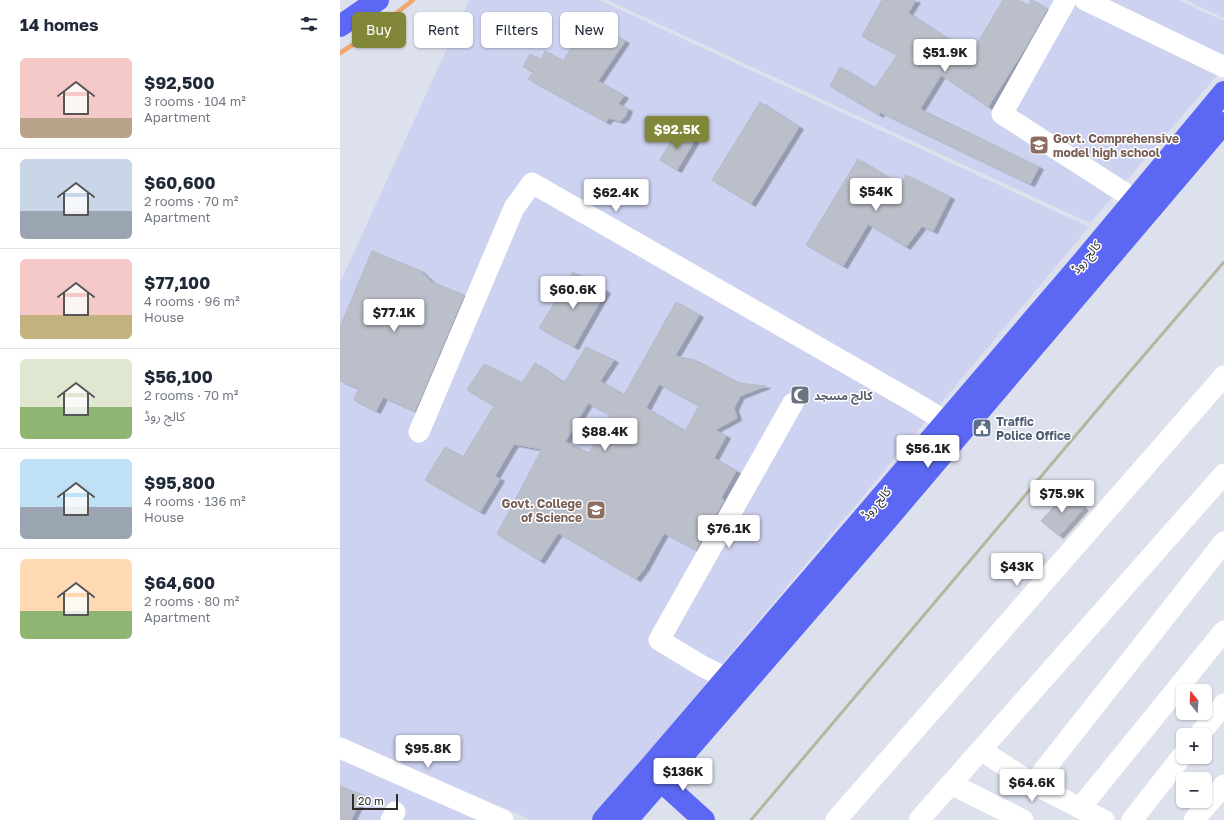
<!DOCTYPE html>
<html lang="en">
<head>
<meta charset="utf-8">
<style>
	body { margin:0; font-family:"Golos Text","Noto Sans Arabic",sans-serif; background:#f2f2f3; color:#1f2937; height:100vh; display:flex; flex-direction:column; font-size:15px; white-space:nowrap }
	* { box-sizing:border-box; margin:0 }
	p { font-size:13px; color:#747a83 }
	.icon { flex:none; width:22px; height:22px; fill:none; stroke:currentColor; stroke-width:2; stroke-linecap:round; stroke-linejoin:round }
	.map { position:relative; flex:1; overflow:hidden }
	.drawer { display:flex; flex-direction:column; background:#fff; width:340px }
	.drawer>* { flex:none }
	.guide { position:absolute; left:12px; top:12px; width:380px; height:36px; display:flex; gap:8px }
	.needle { width:26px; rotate:342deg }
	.tools { position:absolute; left:836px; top:684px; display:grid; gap:8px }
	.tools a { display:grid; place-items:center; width:36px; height:36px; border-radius:6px; background:#fff; box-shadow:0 1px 3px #0004; font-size:20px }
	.scale { position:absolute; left:12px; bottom:10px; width:46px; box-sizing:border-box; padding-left:4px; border:2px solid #2b2b2b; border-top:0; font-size:11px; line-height:14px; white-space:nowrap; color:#2b2b2b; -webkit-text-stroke:3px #fff; paint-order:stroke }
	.price { position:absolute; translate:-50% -34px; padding:0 9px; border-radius:4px; background:#fff; color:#222; font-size:13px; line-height:26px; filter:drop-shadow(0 1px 2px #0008) }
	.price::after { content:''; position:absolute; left:50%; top:24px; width:12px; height:9px; margin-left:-6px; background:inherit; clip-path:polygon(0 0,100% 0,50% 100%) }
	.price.on { background:#828639; color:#fff }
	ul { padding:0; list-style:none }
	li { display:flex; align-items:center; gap:12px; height:100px; padding:0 20px }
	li+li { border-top:1px solid #e0e1e3 }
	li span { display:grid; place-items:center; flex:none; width:112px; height:80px; border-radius:6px; color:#555 }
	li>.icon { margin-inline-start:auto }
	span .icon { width:48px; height:48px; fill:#fffc; stroke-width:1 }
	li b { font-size:17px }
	h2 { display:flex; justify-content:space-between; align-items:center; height:48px; padding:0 20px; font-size:17px }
	.tag { padding:0 14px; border-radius:6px; background:#fff; box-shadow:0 1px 3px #0004; font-size:14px; line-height:36px }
	.tag.on { background:#828639; color:#fff }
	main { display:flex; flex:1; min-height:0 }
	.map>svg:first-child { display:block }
	.education { fill:#ccd2ef }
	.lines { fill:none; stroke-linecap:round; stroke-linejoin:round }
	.stream { stroke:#f0a66f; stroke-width:4.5 }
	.building { fill:#bbbfc9; stroke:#b6bac9; fill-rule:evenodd; filter:url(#shadow) }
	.minor { stroke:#fff; stroke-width:21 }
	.major { stroke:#5c68f3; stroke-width:22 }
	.rail { stroke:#b5b69f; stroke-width:3 }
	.labels { text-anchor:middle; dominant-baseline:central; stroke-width:3; stroke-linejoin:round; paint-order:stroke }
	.education-label { font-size:12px; font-weight:bold; fill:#785e54; stroke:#fff; text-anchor:start }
	.street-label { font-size:12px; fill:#2b2b2b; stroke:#fff }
	.worship-label { font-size:12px; font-weight:bold; fill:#5b616d; stroke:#fff; text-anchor:start }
	.service-label { font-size:12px; font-weight:bold; fill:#4e5e75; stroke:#fff; text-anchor:start }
</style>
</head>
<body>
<main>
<section class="drawer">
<h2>14 homes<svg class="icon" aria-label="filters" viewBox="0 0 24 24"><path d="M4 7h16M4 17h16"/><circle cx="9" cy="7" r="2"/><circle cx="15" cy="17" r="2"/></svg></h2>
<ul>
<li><span style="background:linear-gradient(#f6c9c9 75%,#b9a48a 0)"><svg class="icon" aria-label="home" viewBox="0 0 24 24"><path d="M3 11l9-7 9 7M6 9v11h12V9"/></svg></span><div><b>$92,500</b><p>3 rooms · 104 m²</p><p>Apartment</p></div></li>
<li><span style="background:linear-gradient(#c9d6e8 65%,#9aa5b1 0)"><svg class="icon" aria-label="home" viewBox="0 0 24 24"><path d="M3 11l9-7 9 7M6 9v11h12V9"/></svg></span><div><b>$60,600</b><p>2 rooms · 70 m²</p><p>Apartment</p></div></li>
<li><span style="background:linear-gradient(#f6c9c9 70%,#c2b280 0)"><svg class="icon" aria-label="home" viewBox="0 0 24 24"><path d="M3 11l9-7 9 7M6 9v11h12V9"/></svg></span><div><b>$77,100</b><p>4 rooms · 96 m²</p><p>House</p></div></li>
<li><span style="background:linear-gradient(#dfe7d0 60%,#8fb573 0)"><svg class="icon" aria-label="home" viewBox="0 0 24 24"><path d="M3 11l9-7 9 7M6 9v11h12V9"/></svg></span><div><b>$56,100</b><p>2 rooms · 70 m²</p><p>کالج روڈ</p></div></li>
<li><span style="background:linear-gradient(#bfe0f5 60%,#9aa5b1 0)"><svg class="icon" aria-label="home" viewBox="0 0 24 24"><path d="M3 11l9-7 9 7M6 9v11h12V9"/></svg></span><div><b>$95,800</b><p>4 rooms · 136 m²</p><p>House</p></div></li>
<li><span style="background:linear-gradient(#ffd9b3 65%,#8fb573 0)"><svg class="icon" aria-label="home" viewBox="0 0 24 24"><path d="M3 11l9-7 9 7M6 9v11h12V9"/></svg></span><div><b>$64,600</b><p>2 rooms · 80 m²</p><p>Apartment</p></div></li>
</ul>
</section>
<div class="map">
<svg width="884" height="820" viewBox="0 0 884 820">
	<defs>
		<filter id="shadow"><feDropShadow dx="4.5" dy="2.5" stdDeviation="0" flood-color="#0004"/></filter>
	</defs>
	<rect width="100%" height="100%" fill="#dde1ed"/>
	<g class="education">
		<polygon points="129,0 259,0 749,227 251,820 192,820 0,737 0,283"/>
		<polygon points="267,0 838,0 884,21 884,67 750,223"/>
		<polygon points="846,0 884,0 884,18"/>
		<polygon points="0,758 142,820 0,820"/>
	</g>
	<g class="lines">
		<polyline class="stream" points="0,53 34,31 73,0"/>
	</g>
	<g class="building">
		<polygon points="542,0 576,0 568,13 631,54 663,0 678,0 688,6 691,0 692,0 707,9 687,45 648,107 601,75 580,109 699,167 690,184 540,112 539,115 490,86 500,67 535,88 557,55 522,36"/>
		<polygon points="249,21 285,41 258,81 284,96 278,104 288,109 285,117 280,121 269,118 266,122 188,79 194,71 183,67 190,54 201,60 205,51 223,61"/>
		<polygon points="420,102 459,127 411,204 372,180"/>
		<polygon points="337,130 355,140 337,170 320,160"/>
		<polygon points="518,159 560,185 566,175 610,197 593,231 582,226 566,247 528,224 503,266 466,245"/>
		<polygon points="32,251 79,270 92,282 124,295 75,411 43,397 36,411 14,400 19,388 0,381 0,327"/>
		<polygon points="233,272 266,291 234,347 199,328"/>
		<path d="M336,302L359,315L335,356L355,360L399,383L426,386L400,396L394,408L397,418L375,430L386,436L374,458L396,471L381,498L384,500L356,550L324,533L304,569L296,579L218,533L200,561L157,534L202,449L174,444L155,476L160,479L140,512L85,480L105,447L123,457L154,406L127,390L144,364L182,383L195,363L224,383L246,347L274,360L260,381L284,395ZM319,384L359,406L345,431L306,408ZM248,403L270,415L249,453L225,442Z"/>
		<polygon points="726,493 744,508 719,536 701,521"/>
		<polygon points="0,786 23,795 11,820 0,820"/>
	</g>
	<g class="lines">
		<g class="minor">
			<polyline points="726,0 662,114 794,199"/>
			<polyline points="745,0 884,67"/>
			<polyline points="79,432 174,208 192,183 579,405 606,422"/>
			<polyline points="386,678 362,666 319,640 453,403"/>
			<polyline points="859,735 884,704"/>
			<polyline points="0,748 163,820"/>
			<polyline points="641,750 693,784 764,820"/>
			<polyline points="611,784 683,820"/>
			<polyline points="693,784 884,542"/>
			<polyline points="740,808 884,631"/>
			<polyline points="51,820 55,812"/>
			<polyline points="496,820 884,376"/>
			<polyline points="579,820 884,474"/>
			<polyline points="792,820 843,755"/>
			<polyline points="854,820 884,785"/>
		</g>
		<g class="major">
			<polyline points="0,26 38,0"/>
			<polyline points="321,781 364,820"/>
			<polyline points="263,820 308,769 739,266 884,92"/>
			<polyline points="287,820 540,528 884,123"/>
		</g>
		<polyline class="rail" points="411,820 769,396 884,262"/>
	</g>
	<defs>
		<symbol id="school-square" viewBox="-11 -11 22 22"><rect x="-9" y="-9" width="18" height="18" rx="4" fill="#8d6e63" stroke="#fff"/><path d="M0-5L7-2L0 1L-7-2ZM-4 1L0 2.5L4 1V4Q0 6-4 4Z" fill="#fff"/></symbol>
		<symbol id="mosque-square" viewBox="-11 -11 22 22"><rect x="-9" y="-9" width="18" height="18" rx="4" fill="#6b7280" stroke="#fff"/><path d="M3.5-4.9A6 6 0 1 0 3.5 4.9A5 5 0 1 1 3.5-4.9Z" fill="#fff"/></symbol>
		<symbol id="civic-square" viewBox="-11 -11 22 22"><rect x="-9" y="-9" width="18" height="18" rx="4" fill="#5c6f8a" stroke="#fff"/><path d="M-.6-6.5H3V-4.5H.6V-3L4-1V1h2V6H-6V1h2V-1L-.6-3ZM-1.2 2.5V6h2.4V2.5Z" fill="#fff"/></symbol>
		<symbol id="university-square" viewBox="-11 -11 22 22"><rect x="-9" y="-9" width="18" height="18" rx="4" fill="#8d6e63" stroke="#fff"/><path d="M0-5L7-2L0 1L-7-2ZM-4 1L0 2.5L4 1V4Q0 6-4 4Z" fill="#fff"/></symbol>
	</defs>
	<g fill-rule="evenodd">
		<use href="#school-square" x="688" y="134" width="22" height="22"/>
		<use href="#mosque-square" x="449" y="384" width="22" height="22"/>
		<use href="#civic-square" x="631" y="417" width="22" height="22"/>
		<use href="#university-square" x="245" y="499" width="22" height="22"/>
	</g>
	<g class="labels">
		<g class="education-label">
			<text x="713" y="138">Govt. Comprehensive<tspan x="713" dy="14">model high school</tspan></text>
			<text x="242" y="503" text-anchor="end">Govt. College<tspan x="242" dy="14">of Science</tspan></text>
		</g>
		<g class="street-label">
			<text transform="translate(746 257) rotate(-50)">کالج روڈ</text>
			<text transform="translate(536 503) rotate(-49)">کالج روڈ</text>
		</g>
		<g class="worship-label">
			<text x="474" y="395">کالج مسجد</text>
		</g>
		<g class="service-label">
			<text x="656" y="421">Traffic<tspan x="656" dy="14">Police Office</tspan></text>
		</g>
	</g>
</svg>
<div class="tools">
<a><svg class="needle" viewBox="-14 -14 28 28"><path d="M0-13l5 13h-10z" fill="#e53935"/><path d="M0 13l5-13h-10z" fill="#747a83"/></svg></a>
<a>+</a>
<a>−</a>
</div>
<div class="scale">20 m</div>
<b class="price" style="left:605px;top:73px">$51.9K</b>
<b class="price on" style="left:337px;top:150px">$92.5K</b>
<b class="price" style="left:536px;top:212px">$54K</b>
<b class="price" style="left:276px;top:213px">$62.4K</b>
<b class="price" style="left:233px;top:310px">$60.6K</b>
<b class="price" style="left:54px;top:333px">$77.1K</b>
<b class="price" style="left:265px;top:452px">$88.4K</b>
<b class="price" style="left:588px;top:469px">$56.1K</b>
<b class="price" style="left:722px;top:514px">$75.9K</b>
<b class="price" style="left:389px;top:549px">$76.1K</b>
<b class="price" style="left:677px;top:587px">$43K</b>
<b class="price" style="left:88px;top:769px">$95.8K</b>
<b class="price" style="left:343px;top:792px">$136K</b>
<b class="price" style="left:692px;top:803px">$64.6K</b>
<div class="guide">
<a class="tag on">Buy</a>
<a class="tag">Rent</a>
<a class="tag">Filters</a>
<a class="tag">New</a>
</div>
</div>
</main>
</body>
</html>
